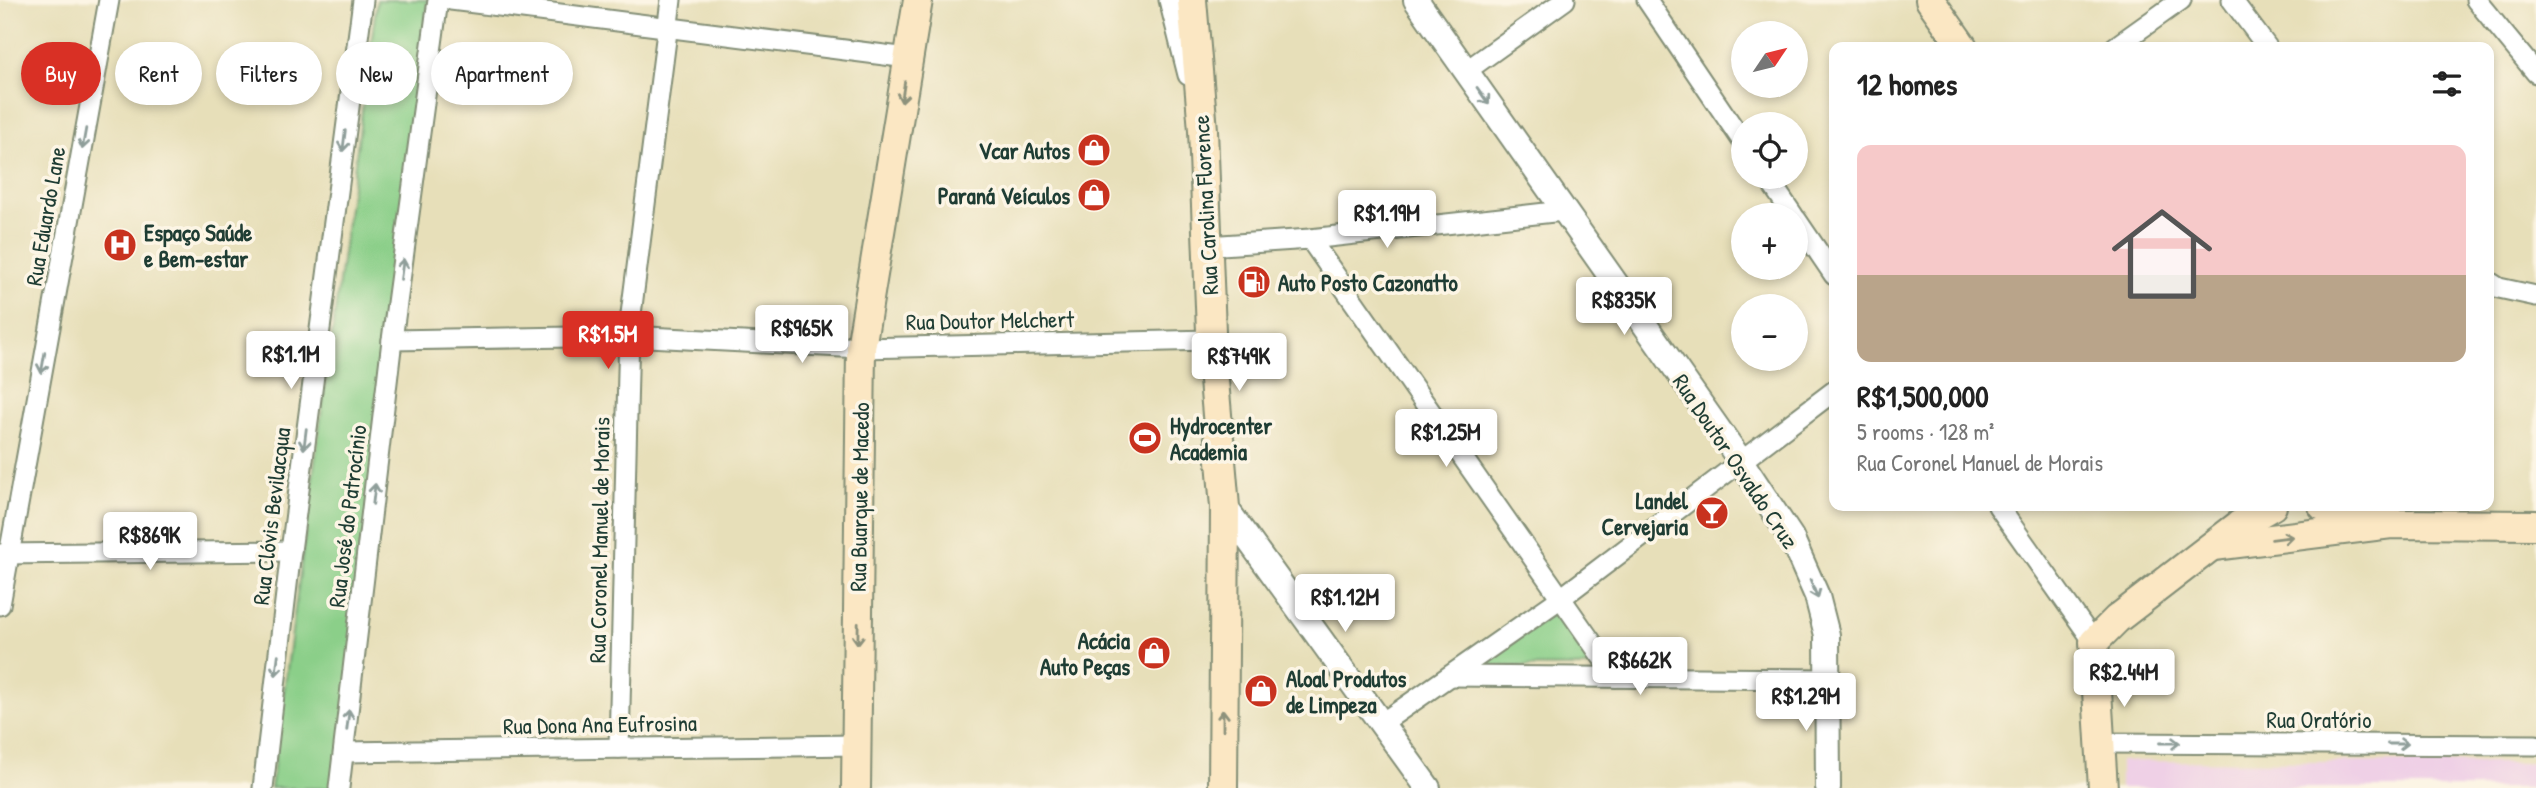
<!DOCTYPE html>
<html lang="en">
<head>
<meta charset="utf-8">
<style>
	body { margin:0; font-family:"Patrick Hand",sans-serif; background:#f2f2f2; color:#222; height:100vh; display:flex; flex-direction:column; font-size:26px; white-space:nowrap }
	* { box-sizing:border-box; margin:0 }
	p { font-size:23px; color:#767676 }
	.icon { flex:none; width:38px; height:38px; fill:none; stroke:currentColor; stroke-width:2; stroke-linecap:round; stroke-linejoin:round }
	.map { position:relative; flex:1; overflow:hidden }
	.side { position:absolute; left:1829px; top:42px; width:665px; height:469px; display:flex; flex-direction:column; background:#fff; border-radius:14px; box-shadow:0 4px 10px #0003 }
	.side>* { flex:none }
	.hud { position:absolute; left:21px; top:42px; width:665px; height:63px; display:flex; gap:14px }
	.needle { width:46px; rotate:55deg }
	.fabs { position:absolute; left:1731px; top:21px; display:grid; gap:14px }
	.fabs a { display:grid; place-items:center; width:77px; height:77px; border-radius:50%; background:#fff; box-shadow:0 4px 10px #0003; font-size:35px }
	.price { position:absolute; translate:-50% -60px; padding:0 16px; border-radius:7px; background:#fff; color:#222; font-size:23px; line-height:46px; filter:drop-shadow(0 2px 4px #0008) }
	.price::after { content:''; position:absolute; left:50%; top:42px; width:21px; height:16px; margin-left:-10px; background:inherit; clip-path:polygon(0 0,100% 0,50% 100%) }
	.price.active { background:#d93025; color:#fff }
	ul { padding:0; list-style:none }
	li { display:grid; align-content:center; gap:14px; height:371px; padding:0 28px }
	li span { display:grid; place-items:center; height:217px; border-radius:14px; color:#555 }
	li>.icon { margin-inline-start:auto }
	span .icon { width:126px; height:126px; fill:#fffc; stroke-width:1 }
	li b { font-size:30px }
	h2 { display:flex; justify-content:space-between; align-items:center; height:84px; padding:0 28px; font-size:30px }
	.chip { padding:0 24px; border-radius:32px; background:#fff; box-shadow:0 4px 10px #0003; font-size:24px; line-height:63px }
	.chip.active { background:#d93025; color:#fff }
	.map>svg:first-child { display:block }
	.built { fill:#efd0e6 }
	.green { fill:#8bcf89; stroke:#55865e; stroke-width:2 }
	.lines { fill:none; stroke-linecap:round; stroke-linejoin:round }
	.minor-casing { stroke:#838e76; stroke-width:23 }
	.tertiary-casing { stroke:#838e76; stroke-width:28 }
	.secondary-casing { stroke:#838e76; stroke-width:32 }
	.minor { stroke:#fff; stroke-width:19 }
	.tertiary { stroke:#fff; stroke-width:24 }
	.secondary { stroke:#fbe7c3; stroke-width:28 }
	.oneway { stroke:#8d927c }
	.oneway2 { stroke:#8f9e9a }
	.labels { text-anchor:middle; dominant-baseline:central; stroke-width:7; stroke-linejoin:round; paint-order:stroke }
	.poi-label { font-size:23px; font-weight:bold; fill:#1f3d34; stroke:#fcf5e5; text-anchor:end }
	.street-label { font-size:23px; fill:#1f3d34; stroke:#fcf5e5 }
</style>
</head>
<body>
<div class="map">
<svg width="2536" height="788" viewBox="0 0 2536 788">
	<rect width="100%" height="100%" fill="#fcf5e5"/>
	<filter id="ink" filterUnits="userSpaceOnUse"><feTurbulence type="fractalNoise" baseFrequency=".0143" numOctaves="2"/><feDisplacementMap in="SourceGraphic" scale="14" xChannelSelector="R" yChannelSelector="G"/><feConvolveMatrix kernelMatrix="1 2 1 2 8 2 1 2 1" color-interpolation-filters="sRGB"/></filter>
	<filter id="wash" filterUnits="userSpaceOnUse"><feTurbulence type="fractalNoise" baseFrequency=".00686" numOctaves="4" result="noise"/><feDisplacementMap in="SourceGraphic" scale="28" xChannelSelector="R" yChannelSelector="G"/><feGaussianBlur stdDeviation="1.57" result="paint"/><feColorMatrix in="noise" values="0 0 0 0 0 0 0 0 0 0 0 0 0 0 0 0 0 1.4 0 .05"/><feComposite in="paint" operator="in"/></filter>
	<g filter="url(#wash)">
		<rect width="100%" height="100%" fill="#e7dfb9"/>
		<polygon class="built" points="2120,761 2536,763 2536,788 2120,788"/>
		<g class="green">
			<polygon points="377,0 428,0 338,788 271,788"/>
			<polygon points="1555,612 1596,667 1479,666"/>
		</g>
	</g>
	<g filter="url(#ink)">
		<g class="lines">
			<defs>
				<g id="minor">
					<polyline points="451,0 908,58"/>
					<polyline points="1169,0 1188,75"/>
					<polyline points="1647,0 1743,142"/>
					<polyline points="2232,0 2267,47"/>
					<polyline points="2476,0 2536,73"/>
					<polyline points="2115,47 2181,0"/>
					<polyline points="1466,71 1565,0"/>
					<polyline points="1767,177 1793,215"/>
					<polyline points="1796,219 1834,275"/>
					<polyline points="1310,239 1616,677"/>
					<polyline points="1207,246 1310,239 1563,211"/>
					<polyline points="2488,281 2499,288 2536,296"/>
					<polyline points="392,340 629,336 861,348 1211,340"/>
					<polyline points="1998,506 2094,642"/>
					<polyline points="0,554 291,551"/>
					<polyline points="0,605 109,0"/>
					<polyline points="1451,676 1829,679"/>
					<polyline points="1382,723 1561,598 1834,391"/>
					<polyline points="2102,743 2536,745"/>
					<polyline points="619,748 629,330 671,0"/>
					<polyline points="344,752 856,745"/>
					<polyline points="263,788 291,551 363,0"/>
					<polyline points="339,788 392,340 438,0"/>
				</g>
				<g id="tertiary">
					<polyline points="1416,0 1740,460 1791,537 1817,596 1827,635 1828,788"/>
					<polyline points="1225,507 1428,788"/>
				</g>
				<g id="secondary">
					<polyline points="1192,0 1203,130 1212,357 1225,507 1223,788"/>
					<polyline points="1930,0 1963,47"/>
					<polyline points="2323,506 2374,520"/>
					<polyline points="2214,546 2391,524 2536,525"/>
					<polyline points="856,788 861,348 918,0"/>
					<polyline points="2103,788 2094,642 2117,619 2239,525 2272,506"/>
				</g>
			</defs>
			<use href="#minor" class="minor-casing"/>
			<use href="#tertiary" class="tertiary-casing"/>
			<use href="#secondary" class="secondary-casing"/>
			<use href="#minor" class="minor"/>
			<use href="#tertiary" class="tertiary"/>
			<use href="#secondary" class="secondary"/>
		</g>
		<defs><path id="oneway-shaft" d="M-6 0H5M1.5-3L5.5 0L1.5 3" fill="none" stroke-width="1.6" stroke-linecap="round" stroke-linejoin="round" transform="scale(1.75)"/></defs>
		<g class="oneway">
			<use href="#oneway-shaft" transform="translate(903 92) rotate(99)"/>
			<use href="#oneway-shaft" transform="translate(2282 538) rotate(-7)"/>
			<use href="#oneway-shaft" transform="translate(858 634) rotate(91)"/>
			<use href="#oneway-shaft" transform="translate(1223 720) rotate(-90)"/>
		</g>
		<g class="oneway2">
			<use href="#oneway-shaft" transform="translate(1483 96) rotate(55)"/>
			<use href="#oneway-shaft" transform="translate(84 139) rotate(100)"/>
			<use href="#oneway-shaft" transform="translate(344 141) rotate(97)"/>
			<use href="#oneway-shaft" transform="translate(402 269) rotate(-82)"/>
			<use href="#oneway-shaft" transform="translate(43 363) rotate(100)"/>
			<use href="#oneway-shaft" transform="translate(305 439) rotate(97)"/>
			<use href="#oneway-shaft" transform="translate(374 494) rotate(-83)"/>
			<use href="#oneway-shaft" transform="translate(1814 589) rotate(68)"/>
			<use href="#oneway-shaft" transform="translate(277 665) rotate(97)"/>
			<use href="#oneway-shaft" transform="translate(348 720) rotate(-83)"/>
			<use href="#oneway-shaft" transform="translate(2170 743)"/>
			<use href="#oneway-shaft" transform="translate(2398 744)"/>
		</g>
	</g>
	<defs>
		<symbol id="shop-disc" viewBox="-11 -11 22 22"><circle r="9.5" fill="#c8321e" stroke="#fcf5e5"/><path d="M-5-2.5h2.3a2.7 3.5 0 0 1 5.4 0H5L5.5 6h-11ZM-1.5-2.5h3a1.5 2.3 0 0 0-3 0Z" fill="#fff"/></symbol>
		<symbol id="hospital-disc" viewBox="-11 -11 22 22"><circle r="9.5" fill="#c8321e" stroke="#fcf5e5"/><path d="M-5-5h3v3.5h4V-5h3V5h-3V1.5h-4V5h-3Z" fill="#fff"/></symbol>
		<symbol id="fuel-disc" viewBox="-11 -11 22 22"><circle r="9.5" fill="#c8321e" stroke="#fcf5e5"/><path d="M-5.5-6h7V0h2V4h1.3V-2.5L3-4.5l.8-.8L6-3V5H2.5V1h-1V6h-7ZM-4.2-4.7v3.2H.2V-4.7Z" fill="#fff"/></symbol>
		<symbol id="stadium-disc" viewBox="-11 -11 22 22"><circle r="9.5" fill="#c8321e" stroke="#fcf5e5"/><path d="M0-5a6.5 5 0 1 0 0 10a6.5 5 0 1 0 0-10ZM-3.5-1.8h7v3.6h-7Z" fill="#fff"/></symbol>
		<symbol id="bar-disc" viewBox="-11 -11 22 22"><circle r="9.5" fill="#c8321e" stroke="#fcf5e5"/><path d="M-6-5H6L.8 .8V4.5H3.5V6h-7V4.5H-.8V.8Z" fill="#fff"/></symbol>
	</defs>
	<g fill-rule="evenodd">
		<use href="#shop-disc" x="1075" y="131" width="38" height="38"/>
		<use href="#shop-disc" x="1075" y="176" width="38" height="38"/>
		<use href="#hospital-disc" x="101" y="226" width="38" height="38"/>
		<use href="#fuel-disc" x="1235" y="263" width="38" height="38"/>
		<use href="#stadium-disc" x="1126" y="419" width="38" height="38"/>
		<use href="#bar-disc" x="1693" y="494" width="38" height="38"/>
		<use href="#shop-disc" x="1135" y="634" width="38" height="38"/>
		<use href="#shop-disc" x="1242" y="672" width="38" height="38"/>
	</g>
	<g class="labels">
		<g class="poi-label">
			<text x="1070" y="150">Vcar Autos</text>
			<text x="1070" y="195">Paraná Veículos</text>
			<text x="144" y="232" text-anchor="start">Espaço Saúde<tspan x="144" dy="26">e Bem-estar</tspan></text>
			<text x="1278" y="282" text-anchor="start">Auto Posto Cazonatto</text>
			<text x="1170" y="425" text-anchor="start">Hydrocenter<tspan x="1170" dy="26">Academia</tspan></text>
			<text x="1688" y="500">Landel<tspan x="1688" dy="26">Cervejaria</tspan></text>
			<text x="1130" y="640">Acácia<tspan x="1130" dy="26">Auto Peças</tspan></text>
			<text x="1286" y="678" text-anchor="start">Aloal Produtos<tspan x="1286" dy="26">de Limpeza</tspan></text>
		</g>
		<g class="street-label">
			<text transform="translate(1205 205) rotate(-93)">Rua Carolina Florence</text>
			<text transform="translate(45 216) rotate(-80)">Rua Eduardo Lane</text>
			<text transform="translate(990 320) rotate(-1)">Rua Doutor Melchert</text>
			<text transform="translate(1736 461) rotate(56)">Rua Doutor Osvaldo Cruz</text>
			<text transform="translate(859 497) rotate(-89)">Rua Buarque de Macedo</text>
			<text transform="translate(271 516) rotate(-83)">Rua Clóvis Bevilacqua</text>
			<text transform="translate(347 516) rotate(-83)">Rua José do Patrocínio</text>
			<text transform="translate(599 540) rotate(-89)">Rua Coronel Manuel de Morais</text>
			<text x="2319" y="719">Rua Oratório</text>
			<text transform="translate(600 724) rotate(-1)">Rua Dona Ana Eufrosina</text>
		</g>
	</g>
</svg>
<div class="fabs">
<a><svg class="needle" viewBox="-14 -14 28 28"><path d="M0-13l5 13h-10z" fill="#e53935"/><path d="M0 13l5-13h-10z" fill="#767676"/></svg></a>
<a><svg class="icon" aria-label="locate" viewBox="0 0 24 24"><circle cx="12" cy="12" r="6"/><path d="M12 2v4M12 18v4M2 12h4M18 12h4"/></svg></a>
<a>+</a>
<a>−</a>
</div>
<b class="price" style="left:1387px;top:250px">R$1.19M</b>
<b class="price" style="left:1624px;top:337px">R$835K</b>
<b class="price" style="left:802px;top:365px">R$965K</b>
<b class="price active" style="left:608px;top:371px">R$1.5M</b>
<b class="price" style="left:291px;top:391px">R$1.1M</b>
<b class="price" style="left:1239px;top:393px">R$749K</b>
<b class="price" style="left:1446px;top:469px">R$1.25M</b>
<b class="price" style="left:150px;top:572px">R$869K</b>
<b class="price" style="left:1345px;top:634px">R$1.12M</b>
<b class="price" style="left:1640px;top:697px">R$662K</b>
<b class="price" style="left:2124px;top:709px">R$2.44M</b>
<b class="price" style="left:1806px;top:733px">R$1.29M</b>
<div class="hud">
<a class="chip active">Buy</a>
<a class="chip">Rent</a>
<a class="chip">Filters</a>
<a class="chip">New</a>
<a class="chip">Apartment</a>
</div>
<section class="side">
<h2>12 homes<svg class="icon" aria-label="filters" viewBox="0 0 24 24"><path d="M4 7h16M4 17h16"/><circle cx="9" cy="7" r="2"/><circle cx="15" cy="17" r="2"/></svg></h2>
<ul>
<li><span style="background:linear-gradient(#f6c9c9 60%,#b9a48a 0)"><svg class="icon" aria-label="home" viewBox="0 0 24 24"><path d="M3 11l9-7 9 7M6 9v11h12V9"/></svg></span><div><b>R$1,500,000</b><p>5 rooms · 128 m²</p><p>Rua Coronel Manuel de Morais</p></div></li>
</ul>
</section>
</div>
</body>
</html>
